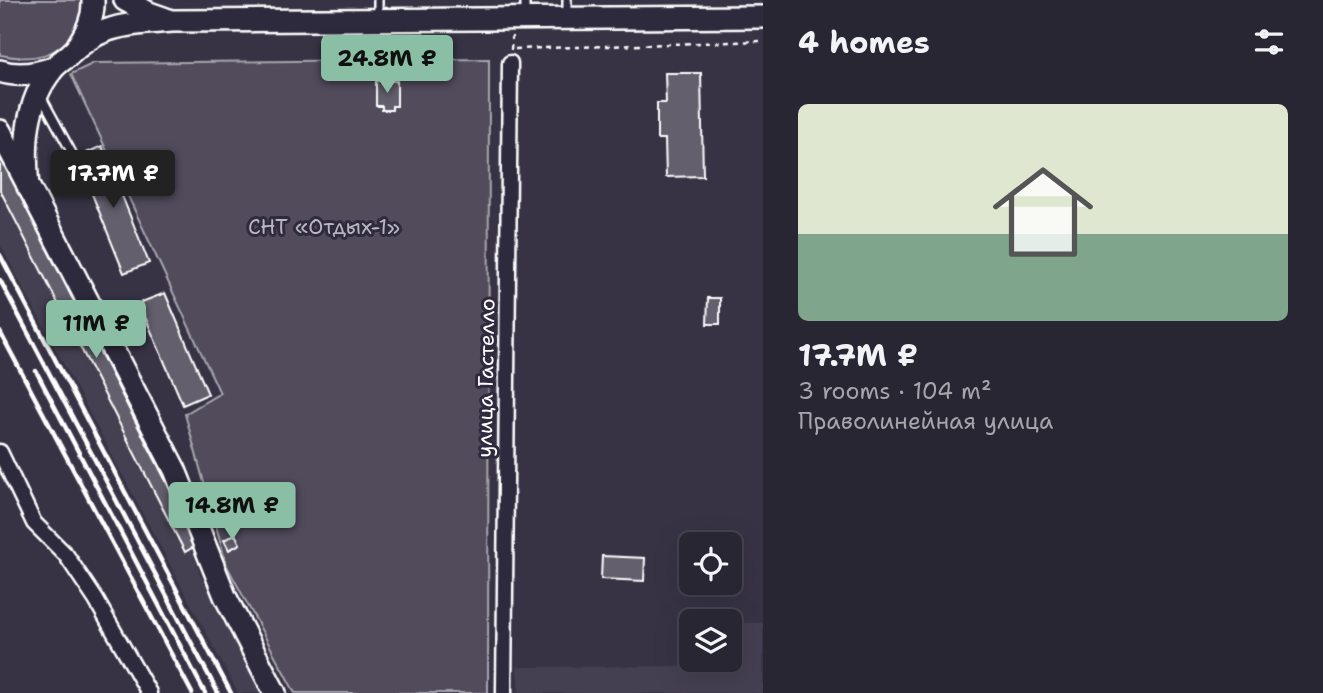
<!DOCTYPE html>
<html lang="en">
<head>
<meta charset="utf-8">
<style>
	body { margin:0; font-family:"Shantell Sans",sans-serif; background:#353240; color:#f1f3f6; height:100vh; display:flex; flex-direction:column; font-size:26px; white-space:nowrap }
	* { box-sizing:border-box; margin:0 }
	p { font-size:23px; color:#a5a5ac }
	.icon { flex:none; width:38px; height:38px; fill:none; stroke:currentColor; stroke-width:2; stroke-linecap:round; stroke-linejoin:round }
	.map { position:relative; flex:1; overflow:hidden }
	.drawer { display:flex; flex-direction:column; background:#292634; width:560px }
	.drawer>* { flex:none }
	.fabs { position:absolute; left:679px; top:532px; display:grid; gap:14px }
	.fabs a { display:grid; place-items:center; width:63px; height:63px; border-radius:10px; background:#292634; box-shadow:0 7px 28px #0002,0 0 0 2px #45434f; font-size:35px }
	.price { position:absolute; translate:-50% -60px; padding:0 16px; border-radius:7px; background:#8abfa5; color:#111; font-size:23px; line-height:46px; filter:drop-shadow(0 2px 4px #0008) }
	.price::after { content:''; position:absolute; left:50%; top:42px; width:21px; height:16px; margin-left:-10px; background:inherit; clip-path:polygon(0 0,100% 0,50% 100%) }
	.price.on { background:#222; color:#fff }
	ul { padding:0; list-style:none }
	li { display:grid; align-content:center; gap:14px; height:371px; padding:0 35px }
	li+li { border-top:2px solid #45434f }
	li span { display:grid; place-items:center; height:217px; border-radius:10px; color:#555 }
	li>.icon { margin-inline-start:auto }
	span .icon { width:126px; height:126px; fill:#fffc; stroke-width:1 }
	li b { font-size:30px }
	h2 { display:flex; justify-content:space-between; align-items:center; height:84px; padding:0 35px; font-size:30px }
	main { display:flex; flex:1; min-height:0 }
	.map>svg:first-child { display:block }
	.built { fill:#444051 }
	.green { fill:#514c5c; stroke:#a8a6ae; stroke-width:2 }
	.building { fill:#635f6d; stroke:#fff; stroke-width:2 }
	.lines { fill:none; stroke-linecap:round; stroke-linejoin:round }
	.lane-casing { stroke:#fff; stroke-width:12 }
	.street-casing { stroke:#fff; stroke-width:19 }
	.secondary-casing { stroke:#fff; stroke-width:26 }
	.path { stroke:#fff; stroke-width:2.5; stroke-dasharray:5 5; stroke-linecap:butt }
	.lane { stroke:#2f2a3d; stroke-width:7 }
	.street { stroke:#2f2a3d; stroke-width:14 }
	.secondary { stroke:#2f2a3d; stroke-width:21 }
	.rail { stroke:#fff; stroke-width:4.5 }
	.labels { text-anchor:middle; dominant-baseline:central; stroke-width:6; stroke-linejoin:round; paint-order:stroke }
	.park-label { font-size:21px; fill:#b9b7be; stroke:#2f2a3d }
	.street-label { font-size:21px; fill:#fff; stroke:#2f2a3d }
</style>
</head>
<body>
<main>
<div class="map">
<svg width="763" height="693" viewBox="0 0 763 693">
	<rect width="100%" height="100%" fill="#373345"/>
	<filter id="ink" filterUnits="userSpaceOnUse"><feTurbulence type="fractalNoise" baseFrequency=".0143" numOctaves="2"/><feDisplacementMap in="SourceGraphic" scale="14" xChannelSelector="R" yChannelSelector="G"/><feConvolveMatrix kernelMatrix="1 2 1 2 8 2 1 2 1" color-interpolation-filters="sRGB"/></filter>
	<g filter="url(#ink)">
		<g class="built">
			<polygon points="0,159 184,505 199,572 265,693 238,693 0,244"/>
			<polygon points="744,623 763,623 763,693 519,693 517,667 742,666"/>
		</g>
		<g class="green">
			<path d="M0,0H85C82,9 81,19 77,27C60,58 31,61 0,55Z"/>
			<polygon points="489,59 488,693 295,693 227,566 185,414 220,393 71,74 94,63"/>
		</g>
		<g class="building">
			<polygon points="665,73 701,73 703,176 666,177 665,139 657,139 657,103 666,103"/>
			<polygon points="376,81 397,81 397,106 392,106 392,110 382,110 382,106 376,106"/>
			<polygon points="102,146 149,263 124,273 77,157"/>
			<polygon points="0,157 188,524 195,546 185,552 0,190"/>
			<polygon points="165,293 208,394 183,405 139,303"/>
			<polygon points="708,298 720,298 720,324 707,324"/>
			<polygon points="235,534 240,544 229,550 224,540"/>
			<polygon points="602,556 645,558 644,581 601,579"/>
		</g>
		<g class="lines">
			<defs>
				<g id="lane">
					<polyline points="378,0 378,19"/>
					<polyline points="525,0 525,18"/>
					<polyline points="567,14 567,0"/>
					<polyline points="42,98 72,153"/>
				</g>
				<g id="street">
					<polyline points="0,452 34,523 66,555 96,600 149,693"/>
					<polyline points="504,693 510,63"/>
				</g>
				<g id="secondary">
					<polyline points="125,0 149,13 166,19"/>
					<path d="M78,45C87,31 94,17 93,0"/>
					<path d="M0,71C18,77 35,74 53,68"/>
					<polyline points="0,131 175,470 225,596 275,693"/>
					<path d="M28,187C24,147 25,103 52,70C56,64 63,60 68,56C80,45 92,35 108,30C127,23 151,23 172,21L763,17"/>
				</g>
			</defs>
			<use href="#lane" class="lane-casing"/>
			<use href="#street" class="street-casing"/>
			<use href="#secondary" class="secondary-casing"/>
			<g class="path">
				<polyline points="515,49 763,41"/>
				<polyline points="511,50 512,36"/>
			</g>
			<use href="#lane" class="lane"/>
			<use href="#street" class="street"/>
			<use href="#secondary" class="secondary"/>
			<g class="rail">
				<polyline points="0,255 231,693"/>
				<polyline points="0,280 218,693"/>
				<polyline points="0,332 192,693"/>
				<polyline points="36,371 205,693"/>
			</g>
		</g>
	</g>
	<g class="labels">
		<g class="park-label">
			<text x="324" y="227">СНТ «Отдых-1»</text>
		</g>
		<g class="street-label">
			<text transform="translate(486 378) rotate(-89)">улица Гастелло</text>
		</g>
	</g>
</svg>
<div class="fabs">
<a><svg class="icon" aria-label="locate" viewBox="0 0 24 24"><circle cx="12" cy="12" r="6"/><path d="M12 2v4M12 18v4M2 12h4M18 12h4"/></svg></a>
<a><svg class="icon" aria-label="layers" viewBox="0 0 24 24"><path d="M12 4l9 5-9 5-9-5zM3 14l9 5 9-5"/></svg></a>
</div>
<b class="price" style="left:387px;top:95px">24.8M ₽</b>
<b class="price on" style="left:113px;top:210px">17.7M ₽</b>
<b class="price" style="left:96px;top:360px">11M ₽</b>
<b class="price" style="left:232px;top:542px">14.8M ₽</b>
</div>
<section class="drawer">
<h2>4 homes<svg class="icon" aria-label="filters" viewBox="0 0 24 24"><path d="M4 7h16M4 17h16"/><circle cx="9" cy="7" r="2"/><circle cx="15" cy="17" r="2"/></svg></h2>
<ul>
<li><span style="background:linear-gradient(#dfe7d0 60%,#7fa58c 0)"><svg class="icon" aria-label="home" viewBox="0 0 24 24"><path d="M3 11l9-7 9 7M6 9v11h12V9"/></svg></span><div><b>17.7M ₽</b><p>3 rooms · 104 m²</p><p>Праволинейная улица</p></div></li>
</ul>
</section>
</main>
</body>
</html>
